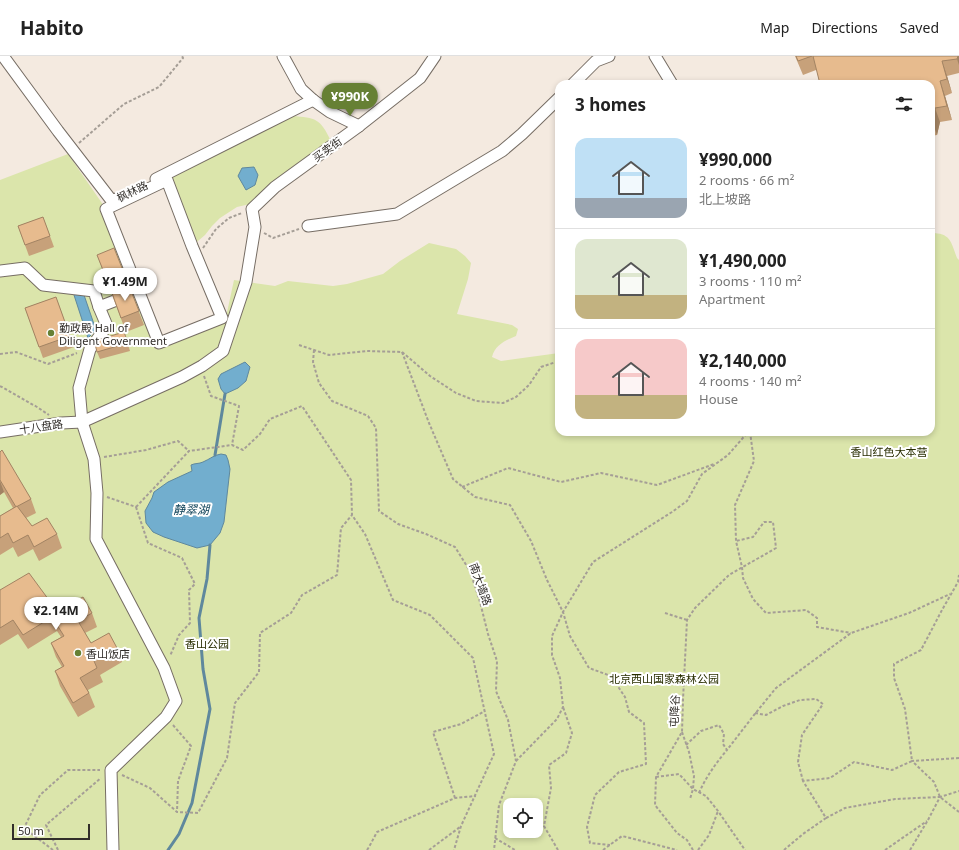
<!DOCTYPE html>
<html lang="en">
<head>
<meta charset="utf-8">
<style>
	body { margin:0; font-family:"Noto Sans","Noto Sans SC",sans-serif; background:#f2f2f2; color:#222; height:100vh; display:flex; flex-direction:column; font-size:15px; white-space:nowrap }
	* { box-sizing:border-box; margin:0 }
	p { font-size:13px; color:#767676 }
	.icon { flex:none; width:22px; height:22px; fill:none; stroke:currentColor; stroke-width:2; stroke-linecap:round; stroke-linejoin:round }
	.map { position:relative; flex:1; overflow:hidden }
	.sheet { position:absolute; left:555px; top:24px; width:380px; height:356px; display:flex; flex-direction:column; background:#fff; border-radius:12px; box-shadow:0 2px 6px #0003 }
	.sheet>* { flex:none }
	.fabs { position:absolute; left:503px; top:742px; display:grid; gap:8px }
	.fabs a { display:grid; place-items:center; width:40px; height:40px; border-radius:8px; background:#fff; box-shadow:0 2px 6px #0003; font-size:20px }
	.scale { position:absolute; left:12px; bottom:10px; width:78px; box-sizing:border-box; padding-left:4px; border:2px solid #322e2a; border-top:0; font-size:11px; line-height:14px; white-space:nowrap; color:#322e2a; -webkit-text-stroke:3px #fff; paint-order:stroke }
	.price { position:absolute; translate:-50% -34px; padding:0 9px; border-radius:14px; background:#fff; color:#222; font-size:13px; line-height:26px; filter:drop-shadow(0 1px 2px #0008) }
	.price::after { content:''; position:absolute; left:50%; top:24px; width:12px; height:9px; margin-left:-6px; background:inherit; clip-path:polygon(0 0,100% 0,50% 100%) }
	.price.on { background:#668034; color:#fff }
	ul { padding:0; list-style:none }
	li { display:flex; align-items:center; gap:12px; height:100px; padding:0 20px }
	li+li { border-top:1px solid #e0e0e0 }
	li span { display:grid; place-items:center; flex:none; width:112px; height:80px; border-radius:12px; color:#555 }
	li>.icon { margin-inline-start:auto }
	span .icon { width:48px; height:48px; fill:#fffc; stroke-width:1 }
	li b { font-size:17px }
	h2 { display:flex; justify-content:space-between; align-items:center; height:48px; padding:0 20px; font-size:17px }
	header { display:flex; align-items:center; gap:24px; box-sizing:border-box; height:56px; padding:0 20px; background:#fff; border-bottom:1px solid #e0e0e0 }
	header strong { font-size:19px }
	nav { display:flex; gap:22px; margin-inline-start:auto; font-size:14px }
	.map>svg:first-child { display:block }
	.green { fill:#dbe5ab; fill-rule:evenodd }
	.water { fill:#72aece; stroke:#5f889d }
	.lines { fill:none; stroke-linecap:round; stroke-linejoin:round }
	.stream { stroke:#5f889d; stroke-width:3 }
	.minor-casing { stroke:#766d64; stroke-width:13 }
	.path { stroke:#a59e96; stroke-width:2; stroke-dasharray:3 2; stroke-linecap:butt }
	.minor { stroke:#fff; stroke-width:11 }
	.wall { fill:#c7a17a }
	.shaded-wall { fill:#a28363 }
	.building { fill:#e7bb8e; stroke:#a28363 }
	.poi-dot { fill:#668034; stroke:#fff; stroke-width:1.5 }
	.labels { text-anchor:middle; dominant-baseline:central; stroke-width:4; stroke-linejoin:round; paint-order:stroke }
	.street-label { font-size:11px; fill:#322e2a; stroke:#fff }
	.poi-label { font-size:11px; fill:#322e2a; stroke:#fff; text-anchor:start }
	.park-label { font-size:11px; fill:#282d00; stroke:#fff }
	.water-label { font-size:12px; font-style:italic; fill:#063b52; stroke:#fff }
</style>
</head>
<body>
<header>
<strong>Habito</strong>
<nav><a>Map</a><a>Directions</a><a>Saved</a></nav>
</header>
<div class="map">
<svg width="959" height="794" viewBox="0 0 959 794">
	<rect width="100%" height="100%" fill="#f4eae0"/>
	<g class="green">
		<path d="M292,60C316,62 320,62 331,85L250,148L237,151L220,162L212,170L205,179L192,190L167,124Z"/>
		<path d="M68,98L106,153L159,287L226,261L234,224L275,230L288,225L333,230L347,228L383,218L400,205L429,187L456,193L465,200L471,207L468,223L457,258L512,269L518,273L516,280C506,284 495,289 492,301L501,305L559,297V376H931V177C951,177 951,186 957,202L959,204V794H0V124ZM510,749H536V775H510Z"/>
	</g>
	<g class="water">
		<polygon points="254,111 258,119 255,129 246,134 238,120 242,112"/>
		<polygon points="73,236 84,239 96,274 88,282"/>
		<polygon points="245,306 250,311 246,325 238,332 225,338 221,333 218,323 221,318"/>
		<path d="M221,398L226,399L228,404L230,413L224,466L220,477L210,489L197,492L164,481L153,476L146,467L145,455L152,442L154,436L168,426L192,415L191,409C195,407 199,408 203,406C210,403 214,399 221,398Z"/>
	</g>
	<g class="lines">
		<g class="stream">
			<polyline points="215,399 225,338"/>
			<polyline points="168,794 179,778 192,747 210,653 203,613 199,562 207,523 210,489"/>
		</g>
		<defs>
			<g id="minor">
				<polyline points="3,0 58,75 112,145 121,141"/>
				<polyline points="283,0 301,33 313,44 330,56 359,70"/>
				<polyline points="655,0 672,28"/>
				<polyline points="573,28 596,5 609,0"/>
				<polyline points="156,123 313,44"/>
				<polygon points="167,124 192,190 222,262 159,287 106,153"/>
				<polyline points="308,170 397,158 502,95 522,78 559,42"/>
				<polyline points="0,215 25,212 43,229 94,235 99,251 127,240"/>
				<polyline points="99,251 107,270 90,293 79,332 82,366 94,403 97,437 96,483 164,612 176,645 166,661 111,714 113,794"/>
				<polyline points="0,376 61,367 82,366 182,321 202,310 223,295 246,226 255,171 252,153 275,131 359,70 420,22 435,0"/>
			</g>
		</defs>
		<use href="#minor" class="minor-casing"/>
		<g class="path">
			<polyline points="79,87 124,48 159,31 183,2 182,0"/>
			<polyline points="264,177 273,182 299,173"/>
			<polyline points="203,192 216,173 229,162 242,157"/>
			<polyline points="299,289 329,299 367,295 402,296 430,320 456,337 476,345 503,347 516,341 529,329 541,311 556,306 559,307"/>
			<polyline points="314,294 313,306 319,327 332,345 368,360 376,372 379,455 398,468 426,478 455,491 470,515 480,546 488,578 497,605 496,635 508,664 516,705 499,749 494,794"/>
			<polyline points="402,296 429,367 453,423 475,441 510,449 531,485 547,524 563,556 570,580 589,612 611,620 625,641 629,656 644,667 646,708 619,716 595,739 587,771 590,787 610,789"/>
			<polyline points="0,298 16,296 48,308 77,297"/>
			<polyline points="204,320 211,340 239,350 232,389"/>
			<polyline points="0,330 37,351 49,359"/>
			<polyline points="750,376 754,405 735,449 736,485 742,511 743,522 753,543 766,557 806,554 817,562 817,571 851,577"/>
			<polyline points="104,401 146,394 178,385 189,395"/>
			<polyline points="462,431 508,412 561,426 601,417 657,429 714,408"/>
			<polyline points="107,441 136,451"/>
			<polyline points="136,451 189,395 232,389 243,394 260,378 270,363 302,350 351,424 352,459 365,478 393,544 430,559 473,602 494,698 461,770 454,794"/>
			<polyline points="136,451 148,487 182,502 195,528 189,534 190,567 179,579 170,600"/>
			<polyline points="665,557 687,564"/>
			<polyline points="755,657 766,659 783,650 800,644 816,643 823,648 802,679 798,706 803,725"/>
			<polyline points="173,669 191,690 178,725 177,756"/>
			<polyline points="682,676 689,696 694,720 693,733 690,743"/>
			<polyline points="686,689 701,675 719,669 724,678 723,688 727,694 754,659 776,632 851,577 909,557 950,538"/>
			<polyline points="959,702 912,705 934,726 940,741 959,756"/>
			<polyline points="516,705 557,663 563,651 560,622 552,599 552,580 563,556 593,506 672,456 687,445 702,418 728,399 748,376"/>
			<polyline points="122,719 150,732 177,756 198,757 227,702 235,647 259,616 260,577 291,557 302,539 337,519 341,472 352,459"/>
			<polyline points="656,721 679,718 693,733 706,740 718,755 745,794"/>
			<path d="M699,737C706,721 716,707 727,694"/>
			<polyline points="455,742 433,676 461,668 485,655"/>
			<polyline points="826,762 845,752 895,743 940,741"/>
			<polyline points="495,782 515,794"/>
			<polyline points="53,794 24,772 40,739 68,714 100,714"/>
			<polyline points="58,794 46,769 101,722"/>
			<polyline points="367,794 369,791 377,776 455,742 476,740"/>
			<polyline points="429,794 460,771"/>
			<polyline points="558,794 544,770 551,732 549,709 566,697 572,677 563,651"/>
			<polyline points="603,794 622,780 677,794"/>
			<polyline points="693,794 687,784 677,777 655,749 656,721 682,676 683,644 687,564 695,552 729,519 776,492 773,466 764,466 753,481 736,485"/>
			<polyline points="698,794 709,779 718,755"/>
			<polyline points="784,794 803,778 826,762 803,725 830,722 854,706 892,714 912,705 905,653 894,622 894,608 921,594 942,554 958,526 959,519"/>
			<polyline points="885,794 927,765"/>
			<polyline points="910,794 928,764 940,741 959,735"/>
		</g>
		<use href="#minor" class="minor"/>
	</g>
	<g class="wall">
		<polygon points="795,0 959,0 959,17 947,20 952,37 945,40 952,64 940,66 937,79 931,80 931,28 816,14 803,19"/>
		<polygon points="43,161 54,191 29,200 18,170"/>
		<polygon points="97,199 124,217 144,269 126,276"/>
		<polygon points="56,241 74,291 43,302 25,252"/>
		<polygon points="124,276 130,295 100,303 97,296"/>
		<polygon points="0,396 31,443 36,457 26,462 32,470 57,478 62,492 39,505 33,493 18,501 13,491 0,499 0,460 13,452 4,436 0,439"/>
		<polygon points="0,534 57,555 92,557 97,571 85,577 91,587 117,592 122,606 100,619 103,626 88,634 95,651 78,661 60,630 55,615 62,611 56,601 51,587 61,581 57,575 28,593 18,578 0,589"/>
	</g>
	<g class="shaded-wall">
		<polygon points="958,0 959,0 959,9 957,3"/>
		<polygon points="942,5 947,20 952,37 947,23"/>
		<polygon points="940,25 945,40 952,64 947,50"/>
		<polygon points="935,52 940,66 937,79 932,65"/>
		<polygon points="0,425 4,436 0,439"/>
	</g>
	<g class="building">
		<polygon points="796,0 812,0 798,5"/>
		<polygon points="813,0 958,0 957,3 942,5 947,23 940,25 947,50 935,52 932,65 931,65 931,28 820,28"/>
		<polygon points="43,161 50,180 25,189 18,170"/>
		<polygon points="114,192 124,217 107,224 97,199"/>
		<polygon points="129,230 139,255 121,262 112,237"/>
		<polygon points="56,241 70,280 39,291 25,252"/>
		<polygon points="124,276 128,287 97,296 95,288 97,284"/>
		<polygon points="2,394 31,443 16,451 0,424 0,396"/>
		<polygon points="17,450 32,470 47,462 57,478 34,491 28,479 13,487 8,477 0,482 0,460"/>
		<polygon points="29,517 57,555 83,541 92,557 78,565 91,587 109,577 117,592 94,605 97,612 80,622 89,637 73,647 55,615 64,610 51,587 64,580 52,561 23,579 13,564 0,572 0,534"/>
	</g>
	<g class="poi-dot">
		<circle cx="51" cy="277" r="4"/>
		<circle cx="78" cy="597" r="4"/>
	</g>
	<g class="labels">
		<g class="street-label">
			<text transform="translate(327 93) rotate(-36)">买卖街</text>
			<text transform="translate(132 135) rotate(-26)">枫林路</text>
			<text transform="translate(41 370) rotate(-8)">十八盘路</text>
			<text transform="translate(481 528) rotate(70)">南大墙路</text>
			<text transform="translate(674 655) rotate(-87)">屯降谷</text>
		</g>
		<g class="poi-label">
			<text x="59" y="271">勤政殿 Hall of<tspan x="59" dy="13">Diligent Government</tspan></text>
			<text x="86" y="597">香山饭店</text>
		</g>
		<g class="park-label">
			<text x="889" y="395">香山红色大本营</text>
			<text x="207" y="587">香山公园</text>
			<text x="664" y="622">北京西山国家森林公园</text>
		</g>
		<g class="water-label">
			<text x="191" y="453">静翠湖</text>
		</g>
	</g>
</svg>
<div class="fabs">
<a><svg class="icon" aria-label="locate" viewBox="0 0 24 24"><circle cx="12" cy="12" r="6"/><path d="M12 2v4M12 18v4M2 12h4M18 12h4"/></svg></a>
</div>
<div class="scale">50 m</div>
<b class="price on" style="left:350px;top:61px">¥990K</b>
<b class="price" style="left:125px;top:246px">¥1.49M</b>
<b class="price" style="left:56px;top:575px">¥2.14M</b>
<section class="sheet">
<h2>3 homes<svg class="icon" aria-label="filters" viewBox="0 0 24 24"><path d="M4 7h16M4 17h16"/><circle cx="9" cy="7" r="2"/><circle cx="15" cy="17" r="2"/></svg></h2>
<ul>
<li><span style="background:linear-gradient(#bfe0f5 75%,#9aa5b1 0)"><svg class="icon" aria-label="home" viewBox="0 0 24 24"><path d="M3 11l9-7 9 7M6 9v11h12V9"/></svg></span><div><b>¥990,000</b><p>2 rooms · 66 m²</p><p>北上坡路</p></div></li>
<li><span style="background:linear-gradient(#dfe7d0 70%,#c2b280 0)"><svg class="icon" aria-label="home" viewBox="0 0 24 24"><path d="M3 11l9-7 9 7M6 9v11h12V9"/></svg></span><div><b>¥1,490,000</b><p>3 rooms · 110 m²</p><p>Apartment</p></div></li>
<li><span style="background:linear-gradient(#f6c9c9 70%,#c2b280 0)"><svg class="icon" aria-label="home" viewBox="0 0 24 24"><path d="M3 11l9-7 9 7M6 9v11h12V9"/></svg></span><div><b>¥2,140,000</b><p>4 rooms · 140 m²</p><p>House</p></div></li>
</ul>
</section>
</div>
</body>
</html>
